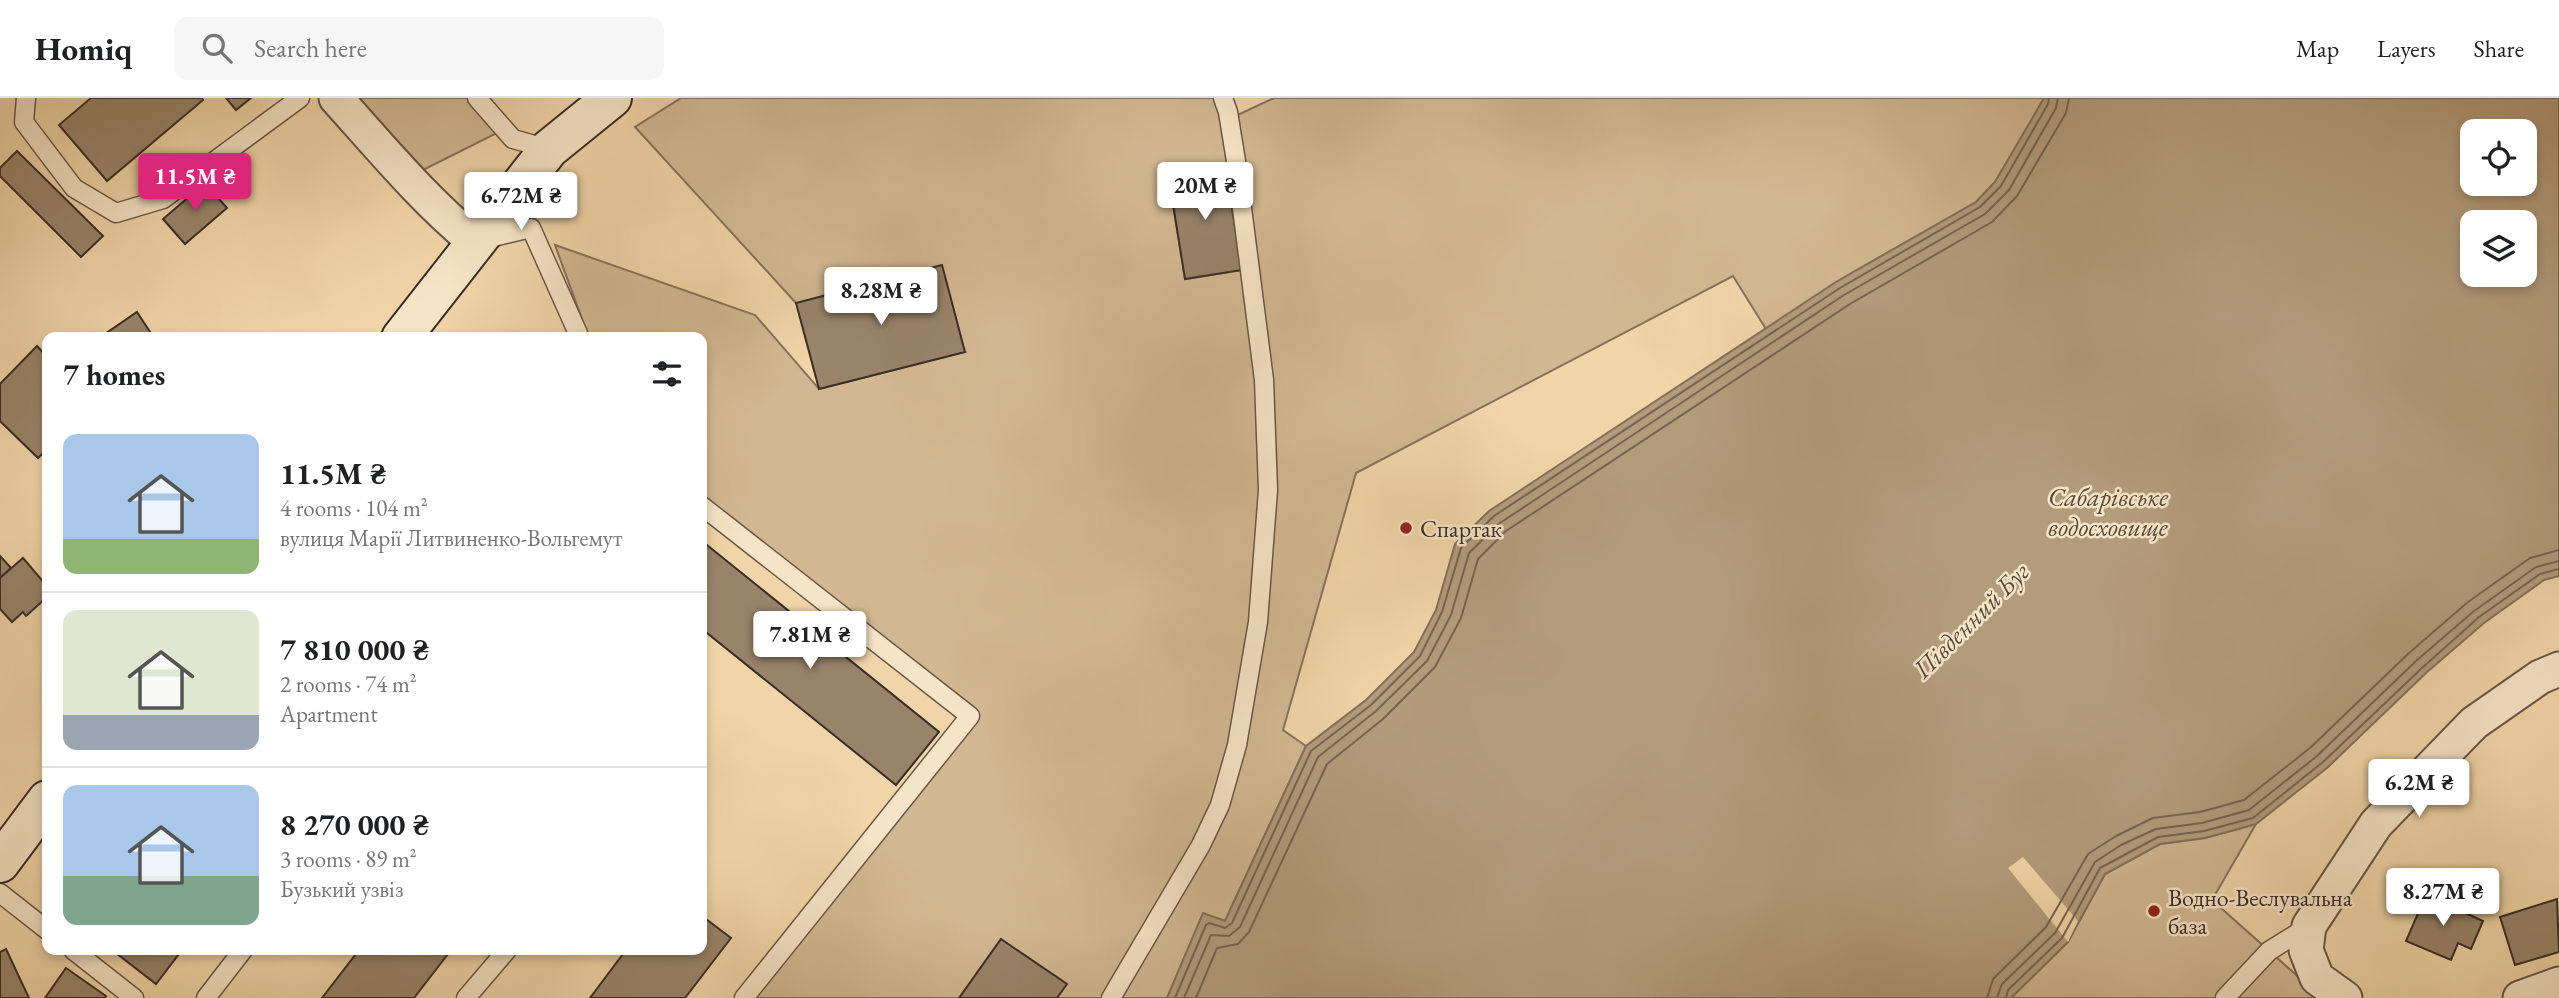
<!DOCTYPE html>
<html lang="en">
<head>
<meta charset="utf-8">
<style>
	body { margin:0; font-family:"EB Garamond",serif; background:#f6f6f6; color:#202124; height:100vh; display:flex; flex-direction:column; font-size:26px; white-space:nowrap }
	* { box-sizing:border-box; margin:0 }
	p { font-size:23px; color:#757577 }
	.icon { flex:none; width:38px; height:38px; fill:none; stroke:currentColor; stroke-width:2; stroke-linecap:round; stroke-linejoin:round }
	.map { position:relative; flex:1; overflow:hidden }
	.drawer { position:absolute; left:42px; top:234px; width:665px; height:623px; display:flex; flex-direction:column; background:#fff; border-radius:14px; box-shadow:0 4px 10px #0003 }
	.drawer>* { flex:none }
	.buttons { position:absolute; left:2460px; top:21px; display:grid; gap:14px }
	.buttons a { display:grid; place-items:center; width:77px; height:77px; border-radius:14px; background:#fff; box-shadow:0 4px 10px #0003; font-size:35px }
	.price { position:absolute; translate:-50% -60px; padding:0 16px; border-radius:7px; background:#fff; color:#222; font-size:23px; line-height:46px; filter:drop-shadow(0 2px 4px #0008) }
	.price::after { content:''; position:absolute; left:50%; top:42px; width:21px; height:16px; margin-left:-10px; background:inherit; clip-path:polygon(0 0,100% 0,50% 100%) }
	.price.current { background:#db2777; color:#fff }
	ul { padding:0; list-style:none }
	li { display:flex; align-items:center; gap:21px; height:175px; padding:0 21px }
	li+li { border-top:2px solid #e0e0e0 }
	li span { display:grid; place-items:center; flex:none; width:196px; height:140px; border-radius:14px; color:#555 }
	li>.icon { margin-inline-start:auto }
	span .icon { width:84px; height:84px; fill:#fffc; stroke-width:1 }
	li b { font-size:30px }
	h2 { display:flex; justify-content:space-between; align-items:center; height:84px; padding:0 21px; font-size:30px }
	header { display:flex; align-items:center; gap:42px; box-sizing:border-box; height:98px; padding:0 35px; background:#fff; border-bottom:2px solid #e0e0e0 }
	header strong { font-size:33px }
	nav { display:flex; gap:38px; margin-inline-start:auto; font-size:24px }
	.search { width:490px; height:63px; background:#f6f6f6; display:flex; align-items:center; gap:18px; box-sizing:border-box; padding:0 24px; border-radius:14px; color:#757577; font-size:26px }
	.map>svg:first-child { display:block }
	.green { fill:#d2b892; stroke:#86725c; stroke-width:2; fill-rule:evenodd }
	.water { fill:#b39c7c; stroke:#83705a; stroke-width:2; fill-rule:evenodd }
	.pier { fill:#f1d5a8 }
	.lines { fill:none; stroke-linecap:round; stroke-linejoin:round }
	.shore { stroke:#766452; stroke-width:2 }
	.building { fill:#99846a; stroke:#3a2d27; stroke-width:2 }
	.service-casing { stroke:#685747; stroke-width:21 }
	.minor-casing { stroke:#685747; stroke-width:37 }
	.secondary-casing { stroke:#3a2d27; stroke-width:42 }
	.service { stroke:#f6e4c6; stroke-width:18 }
	.minor { stroke:#f6e4c6; stroke-width:33 }
	.secondary { stroke:#f6e4c6; stroke-width:38 }
	.poi-dot { fill:#8f2418; stroke:#f6e4c6; stroke-width:2.5 }
	.labels { text-anchor:middle; dominant-baseline:central; stroke-width:5; stroke-linejoin:round; paint-order:stroke }
	.poi-label { font-size:24px; fill:#3a2d27; stroke:#f6e4c6; text-anchor:start }
	.water-label { font-size:26px; font-style:italic; fill:#58493c; stroke:#f6e4c6 }
</style>
</head>
<body>
<header>
<strong>Homiq</strong>
<div class="search"><svg class="icon" aria-label="search" viewBox="0 0 24 24"><circle cx="10" cy="10" r="6"/><path d="M15 15l6 6"/></svg>Search here</div>
<nav><a>Map</a><a>Layers</a><a>Share</a></nav>
</header>
<div class="map">
<svg width="2559" height="900" viewBox="0 0 2559 900">
	<rect width="100%" height="100%" fill="#f1d5a8"/>
	<filter id="stains"><feTurbulence type="fractalNoise" baseFrequency=".00286" numOctaves="4"/><feColorMatrix values="0 0 0 0 .2 0 0 0 0 .09 0 0 0 0 .02 0 0 0 .5 -.17"/></filter>
	<radialGradient id="worn" r=".72"><stop offset=".6" stop-color="#630" stop-opacity="0"/><stop offset="1" stop-color="#630" stop-opacity=".3"/></radialGradient>
	<g class="green">
		<polygon points="336,0 477,0 505,31 407,80"/>
		<path d="M681,0H1223L1229,21L1274,0H2089L2007,64L1995,84L1976,104L1836,184L1766,231L1733,178L1356,375L1283,632L1306,648L1225,823L1203,816L1167,900H744L970,618L702,408V240H589L555,147L755,217L819,291L964,254L796,205L635,29ZM1224,67L1242,172L1185,181L1168,75Z"/>
		<polygon points="2256,726 2212,802 2322,900 2011,900 2068,844 2105,776 2160,746 2205,740"/>
	</g>
	<path class="water" d="M2044,0H2559V478L2544,482L2484,525L2426,575L2327,670L2256,726L2205,740L2160,746L2105,776L2068,844L2011,900H1167L1203,815L1225,823L1306,648L1366,602L1414,554L1436,512L1455,446L1489,413L1836,184L1976,104L1995,84ZM2473,33H2525V86H2473ZM2473,124H2525V177H2473Z"/>
	<polygon class="pier" points="2023,759 2078,823 2068,844 2008,770"/>
	<g class="lines">
		<g class="shore">
			<polyline points="1175,900 1206,827 1209,825 1225,830 1232,825 1311,653 1371,607 1420,558 1442,514 1461,450 1494,418 1840,190 1980,109 2001,88 2048,6 2049,0"/>
			<polyline points="1184,900 1211,837 1229,838 1240,829 1318,659 1376,613 1427,563 1451,517 1469,455 1500,425 1844,197 1985,116 2009,92 2056,10 2058,0"/>
			<polyline points="1196,900 1217,850 1238,846 1249,834 1327,666 1383,621 1435,569 1461,520 1478,461 1506,433 1850,206 1992,124 2017,98 2066,15 2069,0"/>
			<polyline points="1987,900 1993,881 2046,829 2088,756 2116,738 2153,720 2200,714 2244,702 2310,650 2409,555 2468,504 2530,460 2559,452"/>
			<polyline points="1997,900 2002,886 2055,835 2095,764 2121,747 2156,731 2202,725 2249,712 2317,658 2416,563 2474,513 2536,469 2559,463"/>
			<polyline points="2006,900 2008,892 2062,840 2100,770 2158,739 2204,733 2253,720 2323,664 2422,570 2479,519 2540,476 2559,471"/>
		</g>
	</g>
	<g class="building">
		<polygon points="91,0 202,0 203,2 107,83 59,27"/>
		<polygon points="226,0 251,0 236,12"/>
		<polygon points="17,53 103,138 81,159 0,78 0,70"/>
		<polygon points="1225,67 1242,172 1185,181 1168,75"/>
		<polygon points="205,85 227,110 185,146 163,121"/>
		<polygon points="942,167 965,254 819,291 796,205"/>
		<polygon points="137,214 154,240 99,240"/>
		<polygon points="37,248 47,259 47,351 38,360 0,323 0,286"/>
		<polygon points="702,443 939,634 896,687 702,531"/>
		<polygon points="0,458 11,470 0,480"/>
		<polygon points="23,460 47,488 47,499 26,518 23,514 12,524 0,511 0,480"/>
		<polygon points="2426,797 2483,823 2471,851 2458,845 2451,862 2406,843"/>
		<polygon points="2557,801 2559,854 2515,867 2500,819"/>
		<polygon points="702,818 731,840 685,900 590,900 626,852 702,852"/>
		<polygon points="1001,841 1067,886 1057,900 959,900"/>
		<polygon points="6,851 29,900 0,900 0,854"/>
		<polygon points="112,852 182,852 156,886"/>
		<polygon points="359,852 451,852 414,900 322,900"/>
		<polygon points="66,870 106,898 105,900 45,900"/>
	</g>
	<g class="lines">
		<defs>
			<g id="service">
				<polyline points="26,0 24,24 74,90 116,115 163,101 300,0"/>
				<polyline points="477,0 513,41 549,51"/>
				<polyline points="485,141 531,130 580,240"/>
				<polyline points="702,408 970,618 744,900"/>
				<polyline points="0,795 47,832"/>
				<polyline points="73,852 134,900"/>
				<polyline points="206,900 243,852"/>
				<polyline points="466,900 507,852"/>
				<polyline points="1111,900 1201,747 1220,707 1237,647 1258,524 1268,392 1264,282 1236,63 1228,14 1223,0"/>
				<polyline points="2225,900 2269,853 2309,828"/>
			</g>
			<g id="minor">
				<path d="M336,0C381,50 423,101 475,144"/>
				<polyline points="2345,900 2317,880 2306,852 2309,828 2376,726 2474,625 2540,579 2559,571"/>
				<polyline points="2520,900 2559,886"/>
			</g>
			<g id="secondary">
				<polyline points="401,240 549,51 612,0"/>
				<polyline points="0,765 47,702"/>
			</g>
		</defs>
		<use href="#service" class="service-casing"/>
		<use href="#minor" class="minor-casing"/>
		<use href="#secondary" class="secondary-casing"/>
		<use href="#service" class="service"/>
		<use href="#minor" class="minor"/>
		<use href="#secondary" class="secondary"/>
	</g>
	<g class="poi-dot">
		<circle cx="1406" cy="430" r="7"/>
		<circle cx="2154" cy="813" r="7"/>
	</g>
	<g class="labels">
		<g class="poi-label">
			<text x="1420" y="430">Спартак</text>
			<text x="2168" y="799">Водно-Веслувальна<tspan x="2168" dy="28">база</tspan></text>
		</g>
		<g class="water-label">
			<text x="2108" y="399">Сабарівське<tspan x="2108" dy="30">водосховище</tspan></text>
			<text transform="translate(1971 522) rotate(-45)">Південний Буг</text>
		</g>
	</g>
	<rect width="100%" height="100%" filter="url(#stains)"/>
	<rect width="100%" height="100%" fill="url(#worn)"/>
</svg>
<div class="buttons">
<a><svg class="icon" aria-label="locate" viewBox="0 0 24 24"><circle cx="12" cy="12" r="6"/><path d="M12 2v4M12 18v4M2 12h4M18 12h4"/></svg></a>
<a><svg class="icon" aria-label="layers" viewBox="0 0 24 24"><path d="M12 4l9 5-9 5-9-5zM3 14l9 5 9-5"/></svg></a>
</div>
<b class="price current" style="left:195px;top:115px">11.5M ₴</b>
<b class="price" style="left:1205px;top:124px">20M ₴</b>
<b class="price" style="left:521px;top:134px">6.72M ₴</b>
<b class="price" style="left:881px;top:229px">8.28M ₴</b>
<b class="price" style="left:810px;top:573px">7.81M ₴</b>
<b class="price" style="left:2419px;top:721px">6.2M ₴</b>
<b class="price" style="left:2443px;top:830px">8.27M ₴</b>
<section class="drawer">
<h2>7 homes<svg class="icon" aria-label="filters" viewBox="0 0 24 24"><path d="M4 7h16M4 17h16"/><circle cx="9" cy="7" r="2"/><circle cx="15" cy="17" r="2"/></svg></h2>
<ul>
<li><span style="background:linear-gradient(#a9c7e8 75%,#8fb573 0)"><svg class="icon" aria-label="home" viewBox="0 0 24 24"><path d="M3 11l9-7 9 7M6 9v11h12V9"/></svg></span><div><b>11.5M ₴</b><p>4 rooms · 104 m²</p><p>вулиця Марії Литвиненко-Вольгемут</p></div></li>
<li><span style="background:linear-gradient(#dfe7d0 75%,#9aa5b1 0)"><svg class="icon" aria-label="home" viewBox="0 0 24 24"><path d="M3 11l9-7 9 7M6 9v11h12V9"/></svg></span><div><b>7 810 000 ₴</b><p>2 rooms · 74 m²</p><p>Apartment</p></div></li>
<li><span style="background:linear-gradient(#a9c7e8 65%,#7fa58c 0)"><svg class="icon" aria-label="home" viewBox="0 0 24 24"><path d="M3 11l9-7 9 7M6 9v11h12V9"/></svg></span><div><b>8 270 000 ₴</b><p>3 rooms · 89 m²</p><p>Бузький узвіз</p></div></li>
</ul>
</section>
</div>
</body>
</html>
